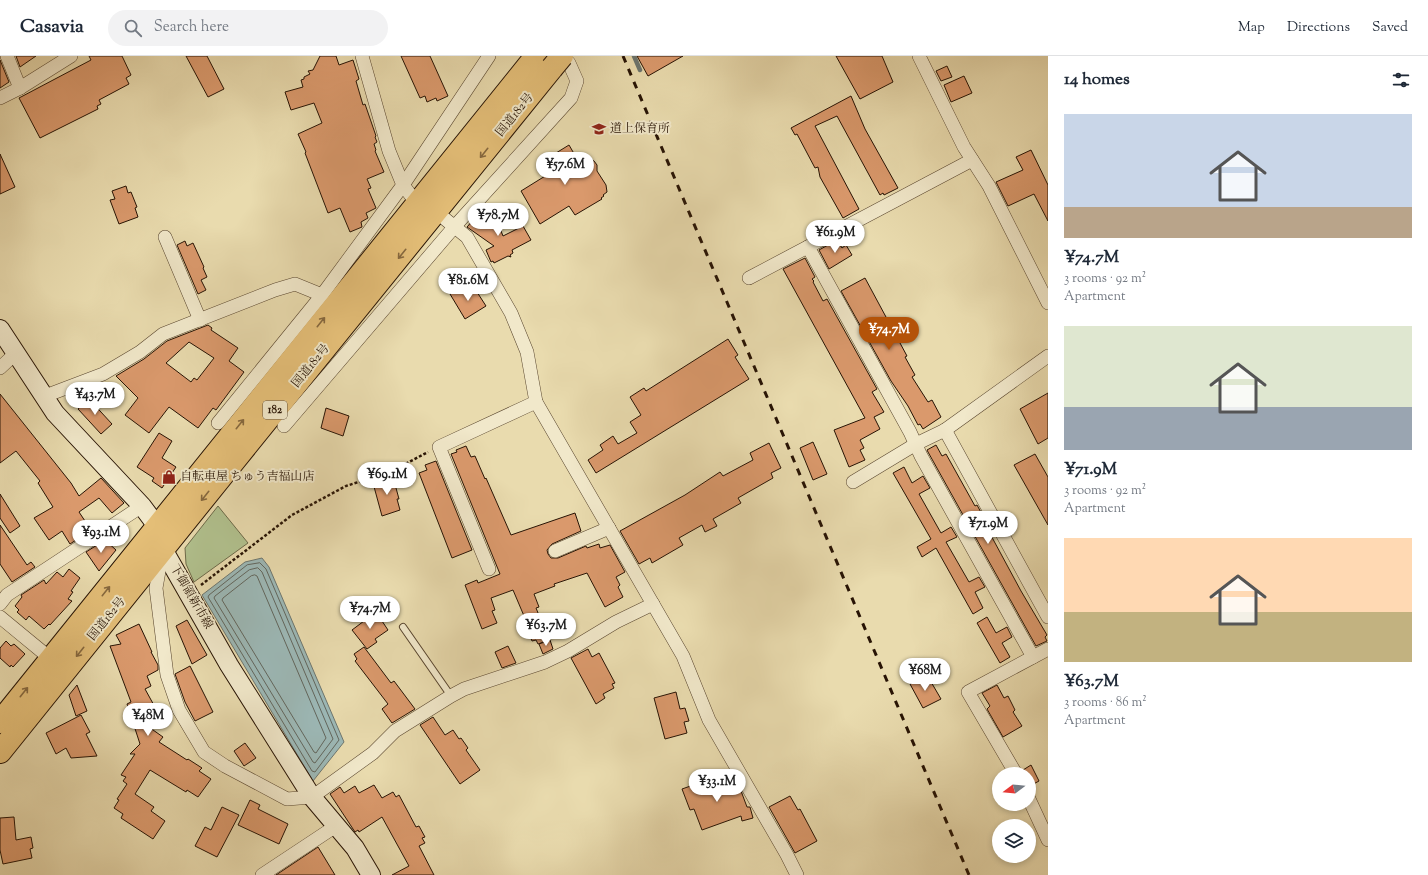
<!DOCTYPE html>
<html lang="en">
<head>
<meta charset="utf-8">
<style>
	body { margin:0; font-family:"Sorts Mill Goudy","Noto Serif JP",serif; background:#f2f2f3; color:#1f2937; height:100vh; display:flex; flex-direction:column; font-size:15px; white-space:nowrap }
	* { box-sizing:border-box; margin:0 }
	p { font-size:13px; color:#747a83 }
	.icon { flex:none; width:22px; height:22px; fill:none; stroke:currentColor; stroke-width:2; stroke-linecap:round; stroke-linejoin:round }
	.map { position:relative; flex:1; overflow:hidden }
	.sheet { display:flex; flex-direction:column; background:#fff; width:380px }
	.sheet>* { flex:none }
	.needle { width:26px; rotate:254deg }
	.fabs { position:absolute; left:992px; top:711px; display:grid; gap:8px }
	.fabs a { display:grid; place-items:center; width:44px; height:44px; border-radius:50%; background:#fff; box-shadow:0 2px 6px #0003; font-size:20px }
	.price { position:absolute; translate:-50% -34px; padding:0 9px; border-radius:14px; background:#fff; color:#222; font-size:13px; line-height:26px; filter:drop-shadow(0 1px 2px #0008) }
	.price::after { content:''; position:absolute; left:50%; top:24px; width:12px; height:9px; margin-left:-6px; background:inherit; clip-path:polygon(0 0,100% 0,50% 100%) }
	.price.active { background:#b45309; color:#fff }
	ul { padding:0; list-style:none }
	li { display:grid; align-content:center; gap:8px; height:212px; padding:0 16px }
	li span { display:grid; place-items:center; height:124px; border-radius:0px; color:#555 }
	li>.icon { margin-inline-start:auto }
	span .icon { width:72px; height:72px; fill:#fffc; stroke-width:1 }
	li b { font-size:17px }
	h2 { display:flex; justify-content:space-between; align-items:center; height:48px; padding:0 16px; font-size:17px }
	header { display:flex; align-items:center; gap:24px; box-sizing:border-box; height:56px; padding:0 20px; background:#fff; border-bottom:1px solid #e0e1e3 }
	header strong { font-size:19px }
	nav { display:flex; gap:22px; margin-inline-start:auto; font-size:14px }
	.search { width:280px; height:36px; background:#f2f2f3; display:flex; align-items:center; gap:10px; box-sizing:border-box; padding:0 14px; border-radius:22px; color:#747a83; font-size:15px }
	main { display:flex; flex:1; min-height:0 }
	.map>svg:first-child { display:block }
	.green { fill:#b1c18e; stroke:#6c6a49 }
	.water { fill:#9cb8b6; stroke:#6d766f }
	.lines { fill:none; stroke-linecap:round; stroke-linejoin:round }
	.shore { stroke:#62665d; stroke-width:1 }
	.stream { stroke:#6d766f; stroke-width:4.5 }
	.building { fill:#da996c; stroke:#271304; fill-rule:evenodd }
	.service-casing { stroke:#58452e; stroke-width:8 }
	.minor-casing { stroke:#58452e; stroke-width:14 }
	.secondary-casing { stroke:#271304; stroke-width:20 }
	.trunk-casing { stroke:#271304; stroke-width:24 }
	.path { stroke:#271304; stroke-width:2.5; stroke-dasharray:3 2; stroke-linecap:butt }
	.service { stroke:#f1e8ca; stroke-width:6 }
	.minor { stroke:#f1e8ca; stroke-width:13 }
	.secondary { stroke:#f1e8ca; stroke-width:18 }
	.trunk { stroke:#e4be77; stroke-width:22 }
	.rail { stroke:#271304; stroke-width:3; stroke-dasharray:7 7; stroke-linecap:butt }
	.trunk-bridge-casing { stroke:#271304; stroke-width:24; stroke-linecap:butt }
	.trunk-bridge { stroke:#e4be77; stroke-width:22 }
	.oneway { stroke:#86683e }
	.labels { text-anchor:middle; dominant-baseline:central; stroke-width:4; stroke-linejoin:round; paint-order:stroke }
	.shield { fill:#f1e8ca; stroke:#64533f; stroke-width:1 }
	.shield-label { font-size:11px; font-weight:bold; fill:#271304 }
	.street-label { font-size:12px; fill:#271304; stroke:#f1e8ca }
	.poi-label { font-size:12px; fill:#271304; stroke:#f1e8ca; text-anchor:start }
</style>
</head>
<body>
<header>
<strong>Casavia</strong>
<div class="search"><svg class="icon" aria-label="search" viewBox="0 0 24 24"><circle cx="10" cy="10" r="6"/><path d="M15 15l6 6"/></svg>Search here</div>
<nav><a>Map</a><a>Directions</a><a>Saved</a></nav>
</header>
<main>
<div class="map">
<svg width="1048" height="819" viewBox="0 0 1048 819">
	<rect width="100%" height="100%" fill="#e9dbae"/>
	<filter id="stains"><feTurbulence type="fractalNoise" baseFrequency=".005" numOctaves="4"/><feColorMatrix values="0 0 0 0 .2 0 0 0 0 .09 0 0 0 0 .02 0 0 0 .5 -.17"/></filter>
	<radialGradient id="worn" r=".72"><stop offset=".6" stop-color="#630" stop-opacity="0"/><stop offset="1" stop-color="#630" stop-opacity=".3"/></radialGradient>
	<polygon class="green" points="218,450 248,487 194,526 186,508 185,492"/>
	<polygon class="water" points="262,502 269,511 344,686 313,725 202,539 245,506"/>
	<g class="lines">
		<g class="shore">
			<polygon points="260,507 266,513 339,684 315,716 312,715 208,541 209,539 247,509"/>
			<polygon points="258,512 262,516 333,683 315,707 313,706 214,542 215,540 249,514"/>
			<polygon points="255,519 257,520 326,682 316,697 314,696 222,544 223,542 251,520"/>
		</g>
		<polyline class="stream" points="634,0 640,14"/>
	</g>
	<g class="building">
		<polygon points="16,0 36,0 20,11"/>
		<polygon points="89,0 122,0 131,19 126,22 129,28 99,44 101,48 97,50 98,53 40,82 19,42 91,4"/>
		<polygon points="186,0 207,0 224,33 208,41"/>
		<polygon points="320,0 336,0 339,9 353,4 359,23 356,25 363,49 365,48 376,80 375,81 377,86 374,88 376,94 375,95 384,116 367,123 371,132 368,133 376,152 366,157 368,162 361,166 362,171 350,176 340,152 328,157 305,97 306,96 298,78 322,67 314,47 291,54 285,36 303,31 301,24 304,23 304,21 310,18 308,15 313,14"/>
		<polygon points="401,0 430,0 448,40 437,45 436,42 427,46 425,40 420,42"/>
		<polygon points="637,0 683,0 648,20"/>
		<polygon points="836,0 882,0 893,26 860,43"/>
		<polygon points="0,4 9,26 0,32"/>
		<polygon points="947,10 952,21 941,25 936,15"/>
		<polygon points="964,20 972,37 951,46 944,29"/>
		<polygon points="851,40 865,73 898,132 884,139 883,137 880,139 837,60 815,70 859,153 843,162 820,121 818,111 815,112 797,78 795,79 791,72"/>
		<polygon points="569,89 576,101 585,100 594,105 597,109 597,115 606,129 607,136 603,139 604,140 601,142 602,143 575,159 569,150 540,168 521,135 550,117 543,105"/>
		<polygon points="1031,94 1048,129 1048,165 1034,138 1008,150 996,126 1023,114 1016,101"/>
		<polygon points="0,98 15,131 0,138"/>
		<polygon points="126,130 128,137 131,136 137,151 135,152 138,161 119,168 110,144 115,143 112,135"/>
		<polygon points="481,155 490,163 491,167 497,165 503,180 523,170 531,184 512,194 513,197 510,199 511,201 508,200 494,207 493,205 491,206 486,194 494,190 467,171"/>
		<polygon points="837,184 842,192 846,189 852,199 829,213 819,194"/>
		<polygon points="185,185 187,190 193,187 204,211 203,212 207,221 201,224 206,234 198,238 177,189"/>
		<polygon points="805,202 815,221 812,223 814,225 813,226 823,245 827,243 877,333 872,336 884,356 874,361 880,373 860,384 864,392 860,394 865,404 849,411 834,374 865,362 783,213"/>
		<polygon points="865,222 907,300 905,301 915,319 912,321 928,346 932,344 941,361 923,373 920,368 918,369 908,350 891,325 841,235"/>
		<polygon points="471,230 475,237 477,236 486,250 465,263 450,238 461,232 463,234"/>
		<path d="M208,269L212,272L211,274L238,292L229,305L244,316L216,354L213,352L198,372L169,351L149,377L125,359L138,342L116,320L144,303L167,285ZM189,286L214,302L197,324L194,322L191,326L166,307Z"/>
		<polygon points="728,283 738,299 735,301 749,323 596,417 588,404 603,394 600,389 613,380 618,388 637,377 630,366 641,359 630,341 644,332 646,335"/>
		<polygon points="1048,337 1048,382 1038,388 1020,353"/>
		<polygon points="0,338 71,427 79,440 101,422 124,447 112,457 99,442 79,456 91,474 70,488 62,475 49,484 34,462 53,451 38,427 40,425 16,395 0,407"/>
		<polygon points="89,343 112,368 101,378 78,353"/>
		<polygon points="326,352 349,360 343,380 321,372"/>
		<polygon points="159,377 172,385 162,402 176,411 162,432 152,425 154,422 137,411"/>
		<polygon points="813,386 827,418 813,424 800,392"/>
		<polygon points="769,387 781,412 771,417 773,422 738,442 741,447 713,463 717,470 705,476 702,469 679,482 683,489 652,507 650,502 639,508 620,475 685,439 720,416 723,420 753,404 750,397"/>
		<polygon points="936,389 942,400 946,398 975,450 977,449 983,460 981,461 1021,535 1047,579 1045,581 1047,585 1036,590 928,396 927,394"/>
		<polygon points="466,390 471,401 475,400 485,423 486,422 511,479 575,457 581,475 552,488 547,494 548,498 551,502 558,502 586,490 587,492 599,488 600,492 610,489 625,516 616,521 620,529 618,531 623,541 605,551 587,517 554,528 555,530 534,538 539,551 536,552 549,584 538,588 536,584 532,585 525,567 527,567 513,534 491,542 495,554 492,555 497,567 482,573 465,529 477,524 478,527 500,518 451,398 457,396 456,394"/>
		<polygon points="1035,398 1048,421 1048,469 1014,409"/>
		<polygon points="436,405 472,494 452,502 419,417 427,414 425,409"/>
		<polygon points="904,411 912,427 923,420 930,432 919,438 941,477 951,471 957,481 946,486 969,526 979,521 985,531 975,536 983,552 973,558 936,492 922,501 917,491 931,483 893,417"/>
		<polygon points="393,421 399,443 397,443 400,454 382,460 373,427"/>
		<polygon points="0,438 20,470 10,477 0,462"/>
		<polygon points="0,469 27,509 31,506 35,511 12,526 0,508"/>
		<polygon points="105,484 116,494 99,515 86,496"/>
		<polygon points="69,513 80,522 71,535 73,536 68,543 72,545 50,569 49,568 44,573 29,560 26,564 17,556 19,554 15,550 22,541 21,539 44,524 46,528 57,516 63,521"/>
		<polygon points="376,556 388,574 375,583 377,586 367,593 352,574"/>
		<polygon points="987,561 996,577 1007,571 1012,581 1002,587 1010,601 1000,607 977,567"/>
		<polygon points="187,564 207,599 192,608 176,570"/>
		<polygon points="139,568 152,596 151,596 158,609 158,614 147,620 151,630 145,633 161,662 146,669 163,681 159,686 187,704 188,703 202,712 199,715 211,723 198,741 187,734 186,736 150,714 135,738 154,751 151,755 165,765 153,783 121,762 123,758 114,752 119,744 117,743 127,728 123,725 126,721 121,719 135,698 130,698 140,688 127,648 131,646 110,590 121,588 116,579"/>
		<polygon points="550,584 553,593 543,598 539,588"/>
		<polygon points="6,585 11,590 14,588 25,598 13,611 11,609 10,611 0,602 0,592"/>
		<polygon points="508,590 516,607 502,612 495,596"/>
		<polygon points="364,591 391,627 394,625 415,653 392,667 382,653 388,648 355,605 357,603 354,598"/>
		<polygon points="588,593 592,601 599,597 615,627 612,628 614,632 603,638 605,642 596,648 571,602"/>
		<polygon points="190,610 213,656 195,665 185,646 175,618"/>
		<polygon points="927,619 941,643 923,652 910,628"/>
		<polygon points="77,629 87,655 76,660 69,639"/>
		<polygon points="997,629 1004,642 1008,640 1015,654 1013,656 1022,670 1003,681 987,653 990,650 982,637"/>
		<polygon points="676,636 680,653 685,652 689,665 684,666 687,677 665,683 654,642"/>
		<polygon points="81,659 90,676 86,678 97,700 71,702 66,692 56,698 46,677"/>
		<polygon points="433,661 445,679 453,674 459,683 461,682 468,692 466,694 480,714 460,728 420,669"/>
		<polygon points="245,687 256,702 244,710 234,695"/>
		<polygon points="1031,709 1039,725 1030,730 1029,718 1024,718 1023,714"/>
		<polygon points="724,724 726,729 736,726 741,735 747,751 750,751 753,762 742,765 741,760 702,774 694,753 690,754 682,733 699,727 700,732"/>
		<polygon points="374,729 382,742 393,736 396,741 399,739 416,771 419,770 425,781 422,782 425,787 419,790 434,819 392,819 409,810 382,761 359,776 358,774 355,776 330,738 340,731 344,737 355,730 359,737"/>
		<polygon points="790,740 798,754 800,753 817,785 795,797 769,751"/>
		<polygon points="250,744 260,749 258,753 288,768 279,788 238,769"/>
		<polygon points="222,751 239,759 217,801 195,790 205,771 211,774"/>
		<polygon points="14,761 16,784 31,781 33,792 30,793 32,802 3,808 0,794 0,762"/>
		<polygon points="318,791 335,819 276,819"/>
	</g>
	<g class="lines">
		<defs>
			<polyline id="service" points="403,571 451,640"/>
			<g id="minor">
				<polyline points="7,0 20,32"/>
				<polyline points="362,0 389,95 403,129 412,141"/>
				<polyline points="919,0 964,91 989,130 1048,247"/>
				<polyline points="0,42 20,32 71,0"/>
				<polyline points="445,163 467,181 511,257 527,296 536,346 683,600 709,664 787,799 797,819"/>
				<polyline points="165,181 200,264"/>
				<polyline points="808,191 910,376 921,400 1033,601"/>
				<polyline points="749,222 972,104"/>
				<polyline points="0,312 16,297"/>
				<polyline points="45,340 103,318 140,296 163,278 275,234 295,228 322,239"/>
				<polyline points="218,367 322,239 403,129 489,0"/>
				<polyline points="284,370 455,170 571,42 577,25 569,7 560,0"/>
				<polyline points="945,374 1048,561"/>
				<polyline points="853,426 916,388 945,374 1048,300"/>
				<polyline points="555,495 609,472"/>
				<polyline points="162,498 156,532 167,619 179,654 204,696 225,710 287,743 312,741 373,697 395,675 451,640 464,633 545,606 568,595 616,566 653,548"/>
				<polyline points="489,513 439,391 536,346"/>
				<polyline points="0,548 7,539 142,450"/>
				<polyline points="0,561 51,603"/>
				<polyline points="1016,718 968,636 1048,593"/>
				<polyline points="1029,743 1048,784"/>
				<polyline points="262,819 336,770"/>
			</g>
			<polyline id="secondary" points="0,273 55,357 142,450 157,470 163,493 229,609 312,741 355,792 371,819"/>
			<g id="trunk">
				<polyline points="0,666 536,0"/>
				<polyline points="0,696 234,405 552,12"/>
			</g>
		</defs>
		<use href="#service" class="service-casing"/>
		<use href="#minor" class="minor-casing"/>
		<use href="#secondary" class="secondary-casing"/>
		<use href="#trunk" class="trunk-casing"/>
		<polyline class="path" points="201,529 292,459 346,430 390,416 428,396"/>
		<use href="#service" class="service"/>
		<use href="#minor" class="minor"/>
		<use href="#secondary" class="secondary"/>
		<use href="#trunk" class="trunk"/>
		<polyline class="rail" points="623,0 969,819"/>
		<defs>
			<polyline id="trunk-bridge" points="552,12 562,0"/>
		</defs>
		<use href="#trunk-bridge" class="trunk-bridge-casing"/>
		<use href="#trunk-bridge" class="trunk-bridge"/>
	</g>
	<defs><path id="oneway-shaft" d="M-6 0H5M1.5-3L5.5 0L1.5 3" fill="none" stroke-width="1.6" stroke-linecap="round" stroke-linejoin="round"/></defs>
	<g class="oneway">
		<use href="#oneway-shaft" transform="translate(484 97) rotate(129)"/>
		<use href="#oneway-shaft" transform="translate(402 198) rotate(129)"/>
		<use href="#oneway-shaft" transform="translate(321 266) rotate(-51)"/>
		<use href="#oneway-shaft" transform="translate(240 368) rotate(-51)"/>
		<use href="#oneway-shaft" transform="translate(205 440) rotate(129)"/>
		<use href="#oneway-shaft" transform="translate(106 535) rotate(-51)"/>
		<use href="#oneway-shaft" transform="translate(80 596) rotate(129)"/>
		<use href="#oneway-shaft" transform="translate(24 636) rotate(-51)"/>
	</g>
	<defs>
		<symbol id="school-bare" viewBox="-9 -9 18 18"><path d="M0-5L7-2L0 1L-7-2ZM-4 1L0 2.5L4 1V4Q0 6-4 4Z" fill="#8f2418" stroke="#f1e8ca" stroke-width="2.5" paint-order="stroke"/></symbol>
		<symbol id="shop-bare" viewBox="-9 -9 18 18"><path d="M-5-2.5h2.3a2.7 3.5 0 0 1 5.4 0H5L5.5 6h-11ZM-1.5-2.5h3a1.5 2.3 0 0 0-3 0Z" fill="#8f2418" stroke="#f1e8ca" stroke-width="2.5" paint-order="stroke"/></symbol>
	</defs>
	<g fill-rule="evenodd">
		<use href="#school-bare" x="589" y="63" width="20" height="20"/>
		<use href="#shop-bare" x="159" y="411" width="20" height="20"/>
	</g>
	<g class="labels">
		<rect class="shield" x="263" y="345" width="24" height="18" rx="3"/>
		<g class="shield-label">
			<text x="275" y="354">182</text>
		</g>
		<g class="street-label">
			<text transform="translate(515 59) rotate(-51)">国道182号</text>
			<text transform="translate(311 310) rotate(-51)">国道182号</text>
			<text transform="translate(191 541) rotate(60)">下御領新市線</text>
			<text transform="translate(107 563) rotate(-51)">国道182号</text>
		</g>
		<g class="poi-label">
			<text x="610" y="73">道上保育所</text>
			<text x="180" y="421">自転車屋 ちゅう吉福山店</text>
		</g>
	</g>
	<rect width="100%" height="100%" filter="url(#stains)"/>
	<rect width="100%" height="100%" fill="url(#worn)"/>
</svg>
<div class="fabs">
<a><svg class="needle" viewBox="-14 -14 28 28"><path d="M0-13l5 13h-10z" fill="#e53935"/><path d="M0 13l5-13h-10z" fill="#747a83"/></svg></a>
<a><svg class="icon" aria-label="layers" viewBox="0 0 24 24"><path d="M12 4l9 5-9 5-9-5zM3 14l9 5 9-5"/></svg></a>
</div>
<b class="price" style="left:565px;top:130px">¥57.6M</b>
<b class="price" style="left:498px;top:181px">¥78.7M</b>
<b class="price" style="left:835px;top:198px">¥61.9M</b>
<b class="price" style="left:468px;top:246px">¥81.6M</b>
<b class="price active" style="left:889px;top:295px">¥74.7M</b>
<b class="price" style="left:95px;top:360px">¥43.7M</b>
<b class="price" style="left:387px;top:440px">¥69.1M</b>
<b class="price" style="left:988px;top:489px">¥71.9M</b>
<b class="price" style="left:101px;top:498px">¥93.1M</b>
<b class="price" style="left:370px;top:574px">¥74.7M</b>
<b class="price" style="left:546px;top:591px">¥63.7M</b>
<b class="price" style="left:925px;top:636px">¥68M</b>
<b class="price" style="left:148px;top:681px">¥48M</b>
<b class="price" style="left:717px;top:747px">¥33.1M</b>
</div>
<section class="sheet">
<h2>14 homes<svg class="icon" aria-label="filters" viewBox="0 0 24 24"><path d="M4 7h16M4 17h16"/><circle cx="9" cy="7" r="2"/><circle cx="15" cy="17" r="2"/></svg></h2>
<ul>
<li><span style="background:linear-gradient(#c9d6e8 75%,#b9a48a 0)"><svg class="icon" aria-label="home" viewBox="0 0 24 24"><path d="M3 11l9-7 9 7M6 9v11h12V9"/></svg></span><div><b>¥74.7M</b><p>3 rooms · 92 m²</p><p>Apartment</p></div></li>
<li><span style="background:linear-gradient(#dfe7d0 65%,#9aa5b1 0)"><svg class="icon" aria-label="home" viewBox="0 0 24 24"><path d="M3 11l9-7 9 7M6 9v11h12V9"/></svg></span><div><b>¥71.9M</b><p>3 rooms · 92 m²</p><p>Apartment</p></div></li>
<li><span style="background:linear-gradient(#ffd9b3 60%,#c2b280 0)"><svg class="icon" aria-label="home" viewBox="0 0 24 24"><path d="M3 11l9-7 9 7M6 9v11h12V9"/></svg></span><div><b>¥63.7M</b><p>3 rooms · 86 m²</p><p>Apartment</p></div></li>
</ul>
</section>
</main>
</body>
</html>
